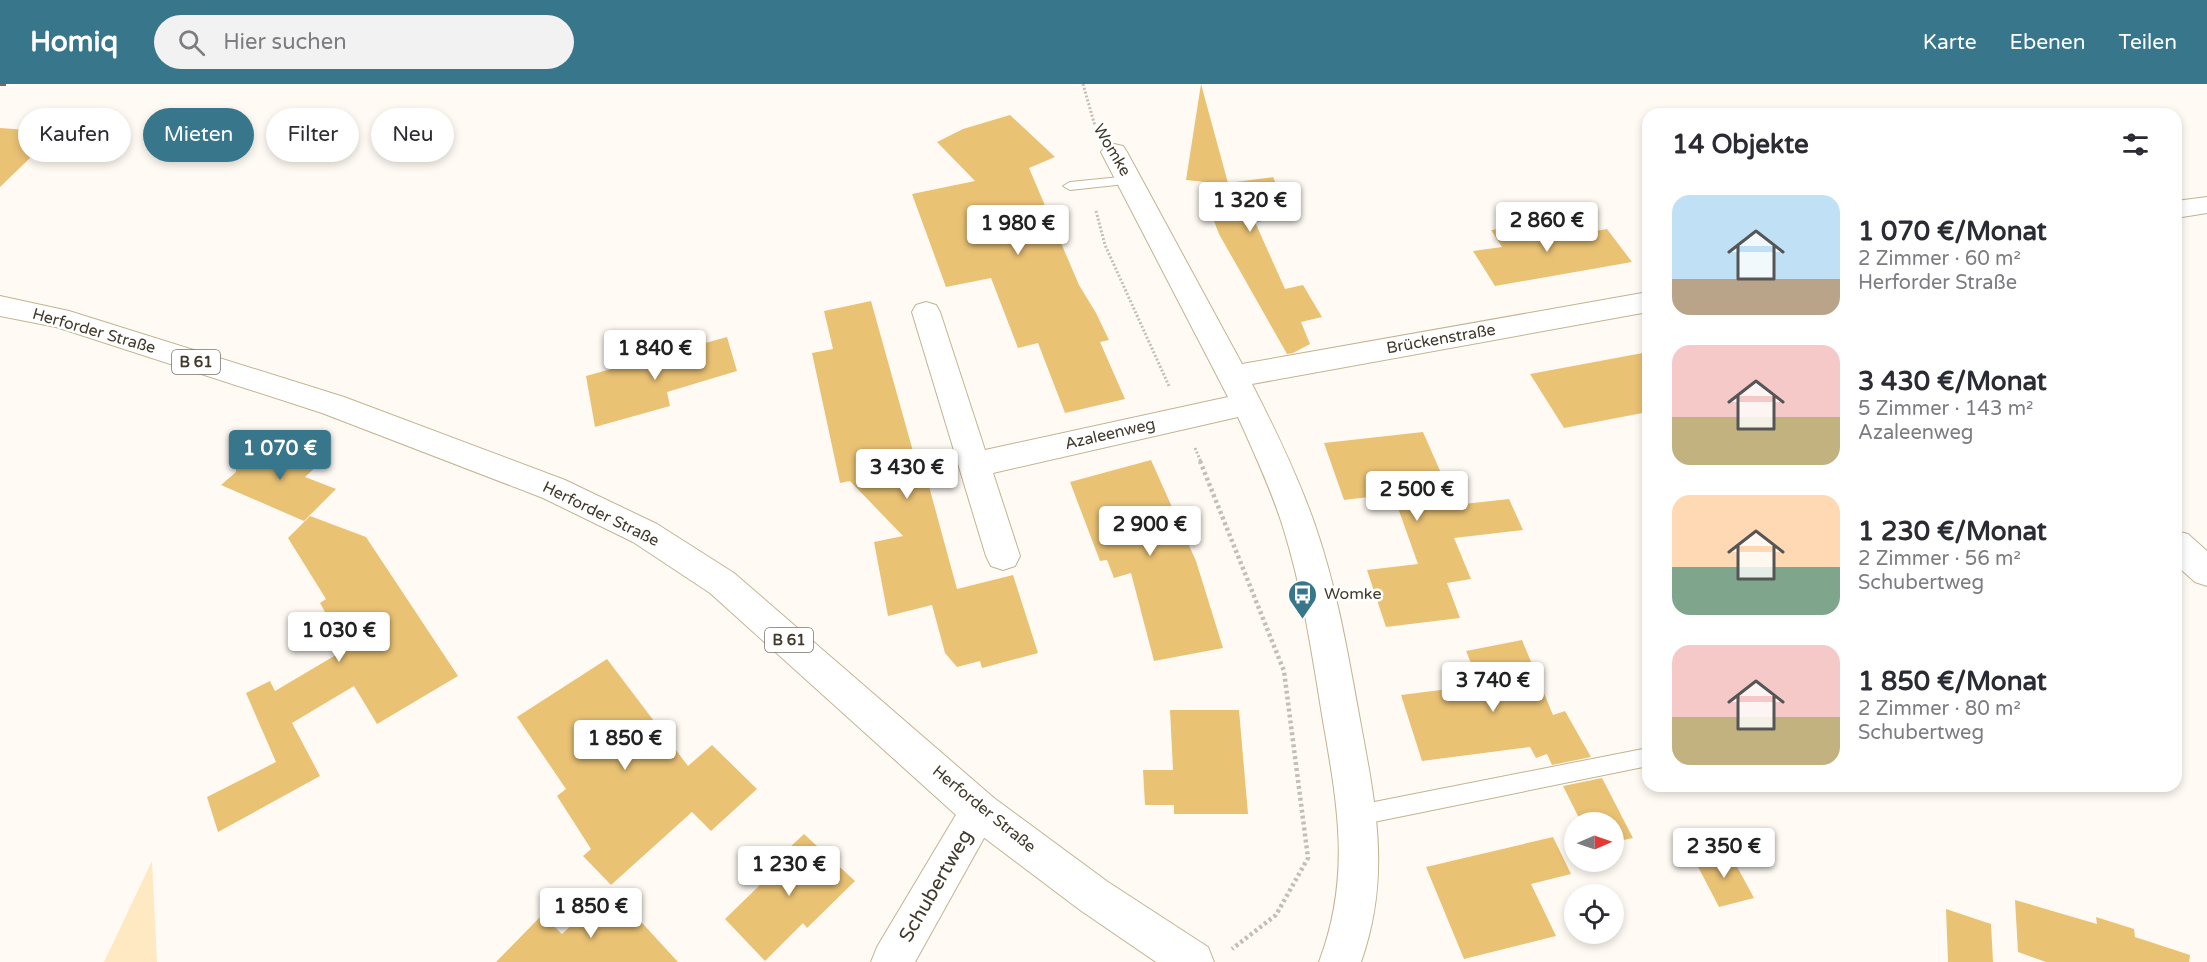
<!DOCTYPE html>
<html lang="de">
<head>
<meta charset="utf-8">
<style>
	body { margin:0; font-family:"Varela Round",sans-serif; background:#f2f2f3; color:#2b2b33; height:100vh; display:flex; flex-direction:column; font-size:22px; white-space:nowrap }
	* { box-sizing:border-box; margin:0 }
	p { font-size:20px; color:#7c7c81 }
	.icon { flex:none; width:33px; height:33px; fill:none; stroke:currentColor; stroke-width:2; stroke-linecap:round; stroke-linejoin:round }
	.map { position:relative; flex:1; overflow:hidden }
	.side { position:absolute; left:1642px; top:24px; width:540px; height:684px; display:flex; flex-direction:column; background:#fff; border-radius:18px; box-shadow:0 3px 9px #0003 }
	.side>* { flex:none }
	.banner { position:absolute; left:18px; top:24px; width:570px; height:54px; display:flex; gap:12px }
	.needle { width:39px; rotate:88deg }
	.controls { position:absolute; left:1564px; top:728px; display:grid; gap:12px }
	.controls a { display:grid; place-items:center; width:60px; height:60px; border-radius:50%; background:#fff; box-shadow:0 3px 9px #0003; font-size:30px }
	.price { position:absolute; translate:-50% -51px; padding:0 14px; border-radius:6px; background:#fff; color:#222; font-size:20px; line-height:39px; filter:drop-shadow(0 2px 3px #0008) }
	.price::after { content:''; position:absolute; left:50%; top:36px; width:18px; height:14px; margin-left:-9px; background:inherit; clip-path:polygon(0 0,100% 0,50% 100%) }
	.price.current { background:#38768b; color:#fff }
	ul { padding:0; list-style:none }
	li { display:flex; align-items:center; gap:18px; height:150px; padding:0 30px }
	li span { display:grid; place-items:center; flex:none; width:168px; height:120px; border-radius:18px; color:#555 }
	li>.icon { margin-inline-start:auto }
	span .icon { width:72px; height:72px; fill:#fffc; stroke-width:1 }
	li b { font-size:26px }
	h2 { display:flex; justify-content:space-between; align-items:center; height:72px; padding:0 30px; font-size:26px }
	.pill { padding:0 21px; border-radius:27px; background:#fff; box-shadow:0 3px 9px #0003; font-size:21px; line-height:54px }
	.pill.current { background:#38768b; color:#fff }
	header { display:flex; align-items:center; gap:36px; box-sizing:border-box; height:84px; padding:0 30px; background:#38768b; color:#fff }
	header strong { font-size:28px }
	nav { display:flex; gap:33px; margin-inline-start:auto; font-size:21px }
	.search { width:420px; height:54px; background:#f2f2f3; display:flex; align-items:center; gap:15px; box-sizing:border-box; padding:0 21px; border-radius:33px; color:#7c7c81; font-size:22px }
	.map>svg:first-child { display:block }
	.green { fill:#fee9c3 }
	.building { fill:#eac274 }
	.lines { fill:none; stroke-linecap:round; stroke-linejoin:round }
	.service-casing { stroke:#c4b292; stroke-width:2 }
	.minor-casing { stroke:#c4b292; stroke-width:2 }
	.primary-casing { stroke:#c4b292; stroke-width:2 }
	.path-far1 { stroke:#c4bfb6; stroke-width:3; stroke-dasharray:2 2; stroke-linecap:butt }
	.path { stroke:#c4bfb6; stroke-width:4.5; stroke-dasharray:3 3; stroke-linecap:butt }
	.service { fill:#fff; fill-rule:evenodd }
	.minor { fill:#fff; fill-rule:evenodd }
	.primary { fill:#fff; fill-rule:evenodd }
	.rail { stroke:#746d62; stroke-width:4; stroke-dasharray:6 6; stroke-linecap:butt }
	.labels { text-anchor:middle; dominant-baseline:central; stroke-width:5; stroke-linejoin:round; paint-order:stroke }
	.shield { fill:#fff; stroke:#7a746b; stroke-width:1.5 }
	.shield-label { font-size:15px; font-weight:bold; fill:#41392c }
	.street-label { font-size:16px; fill:#41392c; stroke:#fff }
	.poi-label { font-size:16px; fill:#41392c; stroke:#fff; text-anchor:start }
	.near-street-label { font-size:20px; fill:#41392c; stroke:#fff }
</style>
</head>
<body>
<header>
<strong>Homiq</strong>
<div class="search"><svg class="icon" aria-label="search" viewBox="0 0 24 24"><circle cx="10" cy="10" r="6"/><path d="M15 15l6 6"/></svg>Hier suchen</div>
<nav><a>Karte</a><a>Ebenen</a><a>Teilen</a></nav>
</header>
<div class="map">
<svg width="2207" height="878" viewBox="0 0 2207 878">
	<rect width="100%" height="100%" fill="#fffbf4"/>
	<polygon class="green" points="152,777 157,878 104,878"/>
	<g class="building">
		<polygon points="1201,0 1228,99 1273,93 1292,134 1255,138 1285,205 1303,201 1322,233 1301,238 1310,260 1293,269 1287,270 1219,150 1201,103 1224,100 1186,96"/>
		<polygon points="1010,31 1055,73 1029,84 1079,201 1096,229 1109,256 1100,258 1125,315 1065,329 1038,259 1018,264 991,194 946,203 912,110 975,97 937,58 963,45"/>
		<polygon points="0,44 57,48 0,103"/>
		<polygon points="1548,138 1559,153 1607,145 1632,178 1495,202 1473,167 1502,163 1491,146"/>
		<polygon points="871,217 921,396 927,395 957,505 1013,491 1038,569 982,584 980,577 957,583 945,569 932,521 888,532 874,458 903,452 850,397 840,399 812,269 833,265 824,227"/>
		<polygon points="727,253 737,287 667,308 670,322 595,343 586,292"/>
		<polygon points="1648,268 1648,328 1564,344 1530,290"/>
		<polygon points="1423,348 1455,421 1509,415 1523,446 1454,454 1471,495 1447,499 1460,534 1386,543 1367,486 1418,480 1393,410 1344,416 1324,359"/>
		<polygon points="268,358 321,378 305,393 336,405 304,437 221,401 236,388 236,375 256,369"/>
		<polygon points="1151,376 1196,477 1223,564 1154,577 1131,489 1114,494 1107,476 1100,477 1070,398"/>
		<polygon points="310,432 366,453 458,592 377,640 354,602 292,639 320,692 218,748 207,713 276,678 246,609 270,597 275,607 346,565 320,519 326,515 288,454"/>
		<polygon points="1522,556 1553,631 1565,627 1591,673 1552,681 1547,670 1536,674 1530,663 1422,677 1401,611 1480,601 1466,567"/>
		<polygon points="607,575 688,682 712,661 757,705 711,747 692,728 611,801 583,772 591,765 557,712 566,705 517,633"/>
		<polygon points="1170,626 1239,626 1248,730 1174,730 1174,721 1145,721 1143,686 1173,686"/>
		<polygon points="1602,694 1633,754 1614,758 1614,738 1581,738 1563,702"/>
		<polygon points="804,750 855,797 807,844 803,839 765,877 725,835 762,799 757,794"/>
		<polygon points="1553,753 1571,790 1531,800 1556,852 1464,875 1426,783"/>
		<polygon points="1728,766 1754,814 1719,823 1694,775"/>
		<polygon points="611,805 678,878 496,878 542,831 562,850"/>
		<polygon points="2015,816 2097,840 2096,833 2134,845 2135,853 2190,871 2189,878 2046,878 2018,868"/>
		<polygon points="1946,825 1991,840 1993,878 1948,878"/>
	</g>
	<g class="lines">
		<defs>
			<g id="service">
				<polygon points="1130,92 1135,93 1135,99 1070,106 1063,102 1070,98"/>
				<polygon points="1648,664 1648,682 1359,741 1351,738 1348,731 1351,724 1359,721"/>
			</g>
			<g id="minor">
				<path d="M1114,60L1123,62L1127,68L1242,280L1648,208V228L1252,300C1275,345 1298,392 1315,441C1337,504 1348,570 1360,636C1376,722 1391,793 1361,878H1319C1352,791 1337,718 1322,631C1312,568 1302,504 1283,443C1271,405 1254,369 1238,333L993,389L1020,472L1015,482L1003,486L991,482L986,472L912,228L916,221L926,218L936,221L940,228L985,366L1228,313L1101,68L1105,62Z"/>
				<polygon points="2207,113 2207,129 2176,134 2176,117"/>
				<polygon points="2176,447 2188,450 2207,467 2207,502 2195,498 2176,481"/>
				<polygon points="980,709 994,714 999,727 915,878 871,878 877,863 966,714"/>
			</g>
			<polygon id="primary" points="0,212 69,227 344,313 565,396 657,440 734,489 994,714 1108,798 1208,863 1214,878 1156,878 1080,826 966,740 710,509 633,458 543,414 322,329 56,243 0,232"/>
		</defs>
		<use href="#service" class="service-casing"/>
		<use href="#minor" class="minor-casing"/>
		<use href="#primary" class="primary-casing"/>
		<g class="path-far1">
			<polyline points="1083,0 1095,42"/>
			<polyline points="1096,127 1105,161 1169,302"/>
			<polyline points="1195,364 1201,378"/>
		</g>
		<polyline class="path" points="1200,377 1284,587 1308,774 1276,831 1232,865"/>
		<use href="#service" class="service"/>
		<use href="#minor" class="minor"/>
		<use href="#primary" class="primary"/>
		<polyline class="rail" points="0,0 12,0"/>
	</g>
	<defs>
		<symbol id="bus-pin" viewBox="-11 -11 22 30"><path d="M0 17L-7.5 6A9.5 9.5 0 1 1 7.5 6Z" fill="#38768b" stroke="#fff"/><path d="M-5-6H5V4H4V6H2V4H-2V6H-4V4H-5ZM-3.5-4V0h7V-4ZM-3.5 1.2v1.5H-2V1.2ZM2 1.2v1.5H3.5V1.2Z" fill="#fff"/></symbol>
	</defs>
	<g fill-rule="evenodd">
		<use href="#bus-pin" x="1286" y="494" width="33" height="45"/>
	</g>
	<g class="labels">
		<g class="shield">
			<rect x="172" y="266" width="48" height="24" rx="4.5"/>
			<rect x="765" y="544" width="48" height="24" rx="4.5"/>
		</g>
		<g class="shield-label">
			<text x="196" y="278">B 61</text>
			<text x="789" y="556">B 61</text>
		</g>
		<g class="street-label">
			<text transform="translate(1112 66) rotate(59)">Womke</text>
			<text transform="translate(94 247) rotate(16)">Herforder Straße</text>
			<text transform="translate(1441 255) rotate(-10)">Brückenstraße</text>
			<text transform="translate(1110 350) rotate(-13)">Azaleenweg</text>
			<text transform="translate(601 430) rotate(26)">Herforder Straße</text>
			<text transform="translate(984 725) rotate(39)">Herforder Straße</text>
		</g>
		<g class="poi-label">
			<text x="1324" y="510">Womke</text>
		</g>
		<g class="near-street-label">
			<text transform="translate(936 802) rotate(-60)">Schubertweg</text>
		</g>
	</g>
</svg>
<div class="controls">
<a><svg class="needle" viewBox="-14 -14 28 28"><path d="M0-13l5 13h-10z" fill="#e53935"/><path d="M0 13l5-13h-10z" fill="#7c7c81"/></svg></a>
<a><svg class="icon" aria-label="locate" viewBox="0 0 24 24"><circle cx="12" cy="12" r="6"/><path d="M12 2v4M12 18v4M2 12h4M18 12h4"/></svg></a>
</div>
<b class="price" style="left:1250px;top:149px">1 320 €</b>
<b class="price" style="left:1547px;top:169px">2 860 €</b>
<b class="price" style="left:1018px;top:172px">1 980 €</b>
<b class="price" style="left:655px;top:297px">1 840 €</b>
<b class="price current" style="left:280px;top:397px">1 070 €</b>
<b class="price" style="left:907px;top:416px">3 430 €</b>
<b class="price" style="left:1417px;top:438px">2 500 €</b>
<b class="price" style="left:1150px;top:473px">2 900 €</b>
<b class="price" style="left:339px;top:579px">1 030 €</b>
<b class="price" style="left:1493px;top:629px">3 740 €</b>
<b class="price" style="left:625px;top:687px">1 850 €</b>
<b class="price" style="left:1724px;top:795px">2 350 €</b>
<b class="price" style="left:789px;top:813px">1 230 €</b>
<b class="price" style="left:591px;top:855px">1 850 €</b>
<div class="banner">
<a class="pill">Kaufen</a>
<a class="pill current">Mieten</a>
<a class="pill">Filter</a>
<a class="pill">Neu</a>
</div>
<section class="side">
<h2>14 Objekte<svg class="icon" aria-label="filters" viewBox="0 0 24 24"><path d="M4 7h16M4 17h16"/><circle cx="9" cy="7" r="2"/><circle cx="15" cy="17" r="2"/></svg></h2>
<ul>
<li><span style="background:linear-gradient(#bfe0f5 70%,#b9a48a 0)"><svg class="icon" aria-label="home" viewBox="0 0 24 24"><path d="M3 11l9-7 9 7M6 9v11h12V9"/></svg></span><div><b>1 070 €/Monat</b><p>2 Zimmer · 60 m²</p><p>Herforder Straße</p></div></li>
<li><span style="background:linear-gradient(#f6c9c9 60%,#c2b280 0)"><svg class="icon" aria-label="home" viewBox="0 0 24 24"><path d="M3 11l9-7 9 7M6 9v11h12V9"/></svg></span><div><b>3 430 €/Monat</b><p>5 Zimmer · 143 m²</p><p>Azaleenweg</p></div></li>
<li><span style="background:linear-gradient(#ffd9b3 60%,#7fa58c 0)"><svg class="icon" aria-label="home" viewBox="0 0 24 24"><path d="M3 11l9-7 9 7M6 9v11h12V9"/></svg></span><div><b>1 230 €/Monat</b><p>2 Zimmer · 56 m²</p><p>Schubertweg</p></div></li>
<li><span style="background:linear-gradient(#f6c9c9 60%,#c2b280 0)"><svg class="icon" aria-label="home" viewBox="0 0 24 24"><path d="M3 11l9-7 9 7M6 9v11h12V9"/></svg></span><div><b>1 850 €/Monat</b><p>2 Zimmer · 80 m²</p><p>Schubertweg</p></div></li>
</ul>
</section>
</div>
</body>
</html>
